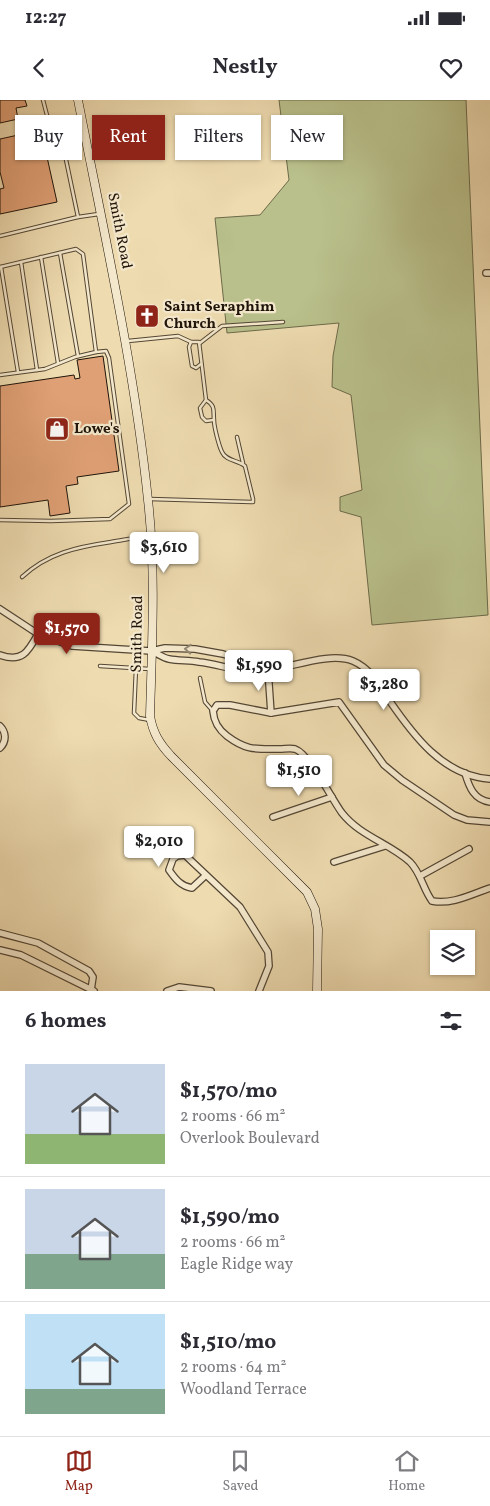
<!DOCTYPE html>
<html lang="en">
<head>
<meta charset="utf-8">
<style>
	body { margin:0; font-family:Vollkorn,serif; background:#f7f7f7; color:#2b2b33; height:100vh; display:flex; flex-direction:column; font-size:19px; white-space:nowrap }
	* { box-sizing:border-box; margin:0 }
	p { font-size:16px; color:#7c7c81 }
	.icon { flex:none; width:28px; height:28px; fill:none; stroke:currentColor; stroke-width:2; stroke-linecap:round; stroke-linejoin:round }
	.map { position:relative; height:891px; overflow:hidden }
	.sheet { display:flex; flex-direction:column; background:#fff; flex:1 }
	.sheet>* { flex:none }
	.banner { position:absolute; left:15px; top:15px; width:460px; height:45px; display:flex; gap:10px }
	.fabs { position:absolute; left:430px; top:830px; display:grid; gap:10px }
	.fabs a { display:grid; place-items:center; width:45px; height:45px; border-radius:0px; background:#fff; box-shadow:0 1px 4px #0004; font-size:25px }
	.price { position:absolute; translate:-50% -42px; padding:0 11px; border-radius:5px; background:#fff; color:#222; font-size:16px; line-height:32px; filter:drop-shadow(0 1px 2px #0008) }
	.price::after { content:''; position:absolute; left:50%; top:30px; width:15px; height:11px; margin-left:-8px; background:inherit; clip-path:polygon(0 0,100% 0,50% 100%) }
	.price.selected { background:#8f2418; color:#fff }
	ul { padding:0; list-style:none }
	li { display:flex; align-items:center; gap:15px; height:125px; padding:0 25px }
	li+li { border-top:1px solid #e1e1e2 }
	li span { display:grid; place-items:center; flex:none; width:140px; height:100px; border-radius:0px; color:#555 }
	li>.icon { margin-inline-start:auto }
	span .icon { width:60px; height:60px; fill:#fffc; stroke-width:1 }
	li b { font-size:21px }
	h2 { display:flex; justify-content:space-between; align-items:center; height:60px; padding:0 25px; font-size:21px }
	.chip { padding:0 18px; border-radius:0px; background:#fff; box-shadow:0 1px 4px #0004; font-size:18px; line-height:45px }
	.chip.selected { background:#8f2418; color:#fff }
	.status { display:flex; justify-content:space-between; align-items:center; height:35px; padding:0 25px; background:#fff; direction:ltr }
	.status svg { height:14px; fill:currentColor }
	header { display:flex; justify-content:space-between; align-items:center; height:65px; padding:0 25px; background:#fff; font-size:22px; font-weight:700 }
	.tabs { display:flex; justify-content:space-around; align-items:center; height:70px; border-top:1px solid #e1e1e2; background:#fff; font-size:14px; color:#7c7c81 }
	.tabs a { display:grid; justify-items:center; gap:2px }
	.tabs .selected { color:#8f2418 }
	.map>svg:first-child { display:block }
	.green { fill:#b9c08b; stroke:#6c6a4a }
	.building { fill:#e0a075; stroke:#1f140a }
	.lines { fill:none; stroke-linecap:round; stroke-linejoin:round }
	.lane-casing { stroke:#534634; stroke-width:4.5 }
	.street-casing { stroke:#534634; stroke-width:8 }
	.secondary-casing { stroke:#1f140a; stroke-width:9 }
	.lane { stroke:#f4e8cc; stroke-width:2.5 }
	.street { stroke:#f4e8cc; stroke-width:5.5 }
	.secondary { stroke:#f4e8cc; stroke-width:8 }
	.oneway { stroke:#948975 }
	.labels { text-anchor:middle; dominant-baseline:central; stroke-width:4.5; stroke-linejoin:round; paint-order:stroke }
	.street-label { font-size:15px; fill:#1f140a; stroke:#f4e8cc }
	.poi-label { font-size:15px; font-weight:bold; fill:#1f140a; stroke:#f4e8cc; text-anchor:start }
</style>
</head>
<body>
<div class="status"><b>12:27</b><svg viewBox="0 0 49 12"><path d="M0 12V9h3v3zM5 12V6h3v6zM10 12V3h3v9zM15 12V0h3v12zM26 1h20v11H26zM47 4h2v5h-2z"/></svg></div>
<header><svg class="icon" aria-label="back" viewBox="0 0 24 24"><path d="M15 5l-7 7 7 7"/></svg>Nestly<svg class="icon" aria-label="heart" viewBox="0 0 24 24"><path d="M12 20l-8-8c-3-5 5-10 8-4 3-6 11-1 8 4z"/></svg></header>
<div class="map">
<svg width="490" height="891" viewBox="0 0 490 891">
	<rect width="100%" height="100%" fill="#eedbb0"/>
	<filter id="stains"><feTurbulence type="fractalNoise" baseFrequency=".004" numOctaves="4"/><feColorMatrix values="0 0 0 0 .2 0 0 0 0 .09 0 0 0 0 .02 0 0 0 .5 -.17"/></filter>
	<radialGradient id="worn" r=".72"><stop offset=".6" stop-color="#630" stop-opacity="0"/><stop offset="1" stop-color="#630" stop-opacity=".3"/></radialGradient>
	<polygon class="green" points="279,0 466,0 488,515 372,525 361,417 340,411 340,397 362,390 351,295 332,287 333,256 339,223 227,233 215,118 260,115 289,80"/>
	<g class="building">
		<polygon points="0,0 25,0 27,6 16,8 18,19 0,23"/>
		<polygon points="41,30 57,102 0,114 0,89 4,88 0,72 0,39"/>
		<polygon points="103,256 119,371 77,377 78,384 66,386 70,413 50,416 48,400 0,407 0,286 74,275 75,279 80,278 77,260"/>
	</g>
	<g class="lines">
		<defs>
			<g id="lane">
				<polyline points="78,117 99,114"/>
				<polyline points="0,136 78,117 60,31 49,23 43,0"/>
				<polyline points="60,153 78,256"/>
				<polyline points="41,157 58,263"/>
				<polyline points="21,162 37,270"/>
				<polyline points="0,167 76,149 83,154 96,252 75,257 45,269 0,275"/>
				<polyline points="1,167 18,272"/>
				<path d="M128,241L178,236L191,242H199L206,300C216,306 213,311 214,320C214,327 219,346 222,352C226,361 238,360 245,366L253,399V402H251L150,399"/>
				<polyline points="191,242 189,247 192,266 196,268 201,264"/>
				<polyline points="200,243 222,226 283,222"/>
				<polyline points="206,300 200,308 202,317 206,321 213,320"/>
				<polyline points="237,337 243,363"/>
				<polyline points="0,420 51,421 110,419 129,404 109,258 106,251 96,252"/>
				<path d="M22,477C48,453 77,447 111,442C124,440 137,437 150,436"/>
				<polyline points="100,566 150,569"/>
				<polyline points="136,568 134,613 139,618 150,620"/>
				<polyline points="200,578 205,602 212,610"/>
			</g>
			<g id="street">
				<polyline points="486,173 490,173"/>
				<polyline points="0,509 38,534 72,546 151,551 165,548 195,549 223,554 267,569"/>
				<path d="M151,551C157,553 163,558 169,559C179,561 189,560 199,562C219,564 239,573 259,571C286,570 328,551 353,561C370,568 380,585 389,600C413,635 443,676 490,679"/>
				<path d="M0,555C22,563 28,552 38,534"/>
				<polyline points="268,570 271,613"/>
				<path d="M0,626C6,632 7,641 0,648"/>
				<path d="M465,673C469,687 474,700 490,702"/>
				<polyline points="273,717 332,697"/>
				<path d="M490,722L467,720L454,715L402,680L384,665L339,602L271,613L230,605H217L213,611C214,622 218,629 227,636C247,651 256,649 280,649C284,649 291,648 295,649C310,654 332,700 342,713C360,736 389,743 410,762C421,773 423,789 432,801C452,805 472,794 490,788"/>
				<polyline points="334,762 385,746"/>
				<path d="M206,775L192,788C181,786 176,780 169,770L173,759L177,756L185,755L240,807L268,852L269,866L259,891"/>
				<polyline points="420,776 469,749"/>
				<polyline points="0,833 38,843 89,871 93,877 91,890"/>
				<polyline points="0,850 21,855 94,891"/>
				<polyline points="167,891 179,887 211,891"/>
			</g>
			<path id="secondary" d="M78,0C104,133 134,265 148,400C156,471 152,544 150,616C153,633 159,643 171,656L307,792L315,809L318,829L317,891"/>
		</defs>
		<use href="#lane" class="lane-casing"/>
		<use href="#street" class="street-casing"/>
		<use href="#secondary" class="secondary-casing"/>
		<use href="#lane" class="lane"/>
		<use href="#street" class="street"/>
		<use href="#secondary" class="secondary"/>
	</g>
	<defs><path id="oneway-chevron" d="M-2-3.5L2.5 0L-2 3.5" fill="none" stroke-width="1.6" stroke-linecap="round" stroke-linejoin="round" transform="scale(1.25)"/></defs>
	<use class="oneway" href="#oneway-chevron" transform="translate(188 549) rotate(-176)"/>
	<defs>
		<symbol id="church-square" viewBox="-11 -11 22 22"><rect x="-9" y="-9" width="18" height="18" rx="4" fill="#8f2418" stroke="#f4e8cc"/><path d="M-1.2-6h2.4v3.5h3.3v2.4h-3.3V6h-2.4V-.1h-3.3v-2.4h3.3Z" fill="#fff"/></symbol>
		<symbol id="shop-square" viewBox="-11 -11 22 22"><rect x="-9" y="-9" width="18" height="18" rx="4" fill="#8f2418" stroke="#f4e8cc"/><path d="M-5-2.5h2.3a2.7 3.5 0 0 1 5.4 0H5L5.5 6h-11ZM-1.5-2.5h3a1.5 2.3 0 0 0-3 0Z" fill="#fff"/></symbol>
	</defs>
	<g fill-rule="evenodd">
		<use href="#church-square" x="133" y="202" width="28" height="28"/>
		<use href="#shop-square" x="43" y="315" width="28" height="28"/>
	</g>
	<g class="labels">
		<g class="street-label">
			<text transform="translate(119 131) rotate(79)">Smith Road</text>
			<text transform="translate(138 534) rotate(-89)">Smith Road</text>
		</g>
		<g class="poi-label">
			<text x="164" y="207">Saint Seraphim<tspan x="164" dy="17">Church</tspan></text>
			<text x="74" y="329">Lowe's</text>
		</g>
	</g>
	<rect width="100%" height="100%" filter="url(#stains)"/>
	<rect width="100%" height="100%" fill="url(#worn)"/>
</svg>
<div class="fabs">
<a><svg class="icon" aria-label="layers" viewBox="0 0 24 24"><path d="M12 4l9 5-9 5-9-5zM3 14l9 5 9-5"/></svg></a>
</div>
<b class="price" style="left:164px;top:474px">$3,610</b>
<b class="price selected" style="left:67px;top:555px">$1,570</b>
<b class="price" style="left:259px;top:592px">$1,590</b>
<b class="price" style="left:384px;top:611px">$3,280</b>
<b class="price" style="left:299px;top:697px">$1,510</b>
<b class="price" style="left:159px;top:768px">$2,010</b>
<div class="banner">
<a class="chip">Buy</a>
<a class="chip selected">Rent</a>
<a class="chip">Filters</a>
<a class="chip">New</a>
</div>
</div>
<section class="sheet">
<h2>6 homes<svg class="icon" aria-label="filters" viewBox="0 0 24 24"><path d="M4 7h16M4 17h16"/><circle cx="9" cy="7" r="2"/><circle cx="15" cy="17" r="2"/></svg></h2>
<ul>
<li><span style="background:linear-gradient(#c9d6e8 70%,#8fb573 0)"><svg class="icon" aria-label="home" viewBox="0 0 24 24"><path d="M3 11l9-7 9 7M6 9v11h12V9"/></svg></span><div><b>$1,570/mo</b><p>2 rooms · 66 m²</p><p>Overlook Boulevard</p></div></li>
<li><span style="background:linear-gradient(#c9d6e8 65%,#7fa58c 0)"><svg class="icon" aria-label="home" viewBox="0 0 24 24"><path d="M3 11l9-7 9 7M6 9v11h12V9"/></svg></span><div><b>$1,590/mo</b><p>2 rooms · 66 m²</p><p>Eagle Ridge way</p></div></li>
<li><span style="background:linear-gradient(#bfe0f5 75%,#7fa58c 0)"><svg class="icon" aria-label="home" viewBox="0 0 24 24"><path d="M3 11l9-7 9 7M6 9v11h12V9"/></svg></span><div><b>$1,510/mo</b><p>2 rooms · 64 m²</p><p>Woodland Terrace</p></div></li>
</ul>
</section>
<nav class="tabs">
<a class="selected"><svg class="icon" aria-label="map" viewBox="0 0 24 24"><path d="M3 6l6-2 6 2 6-2v14l-6 2-6-2-6 2zM9 4v14M15 6v14"/></svg>Map</a>
<a><svg class="icon" aria-label="saved" viewBox="0 0 24 24"><path d="M7 4h10v16l-5-4-5 4z"/></svg>Saved</a>
<a><svg class="icon" aria-label="home" viewBox="0 0 24 24"><path d="M3 11l9-7 9 7M6 9v11h12V9"/></svg>Home</a>
</nav>
</body>
</html>
